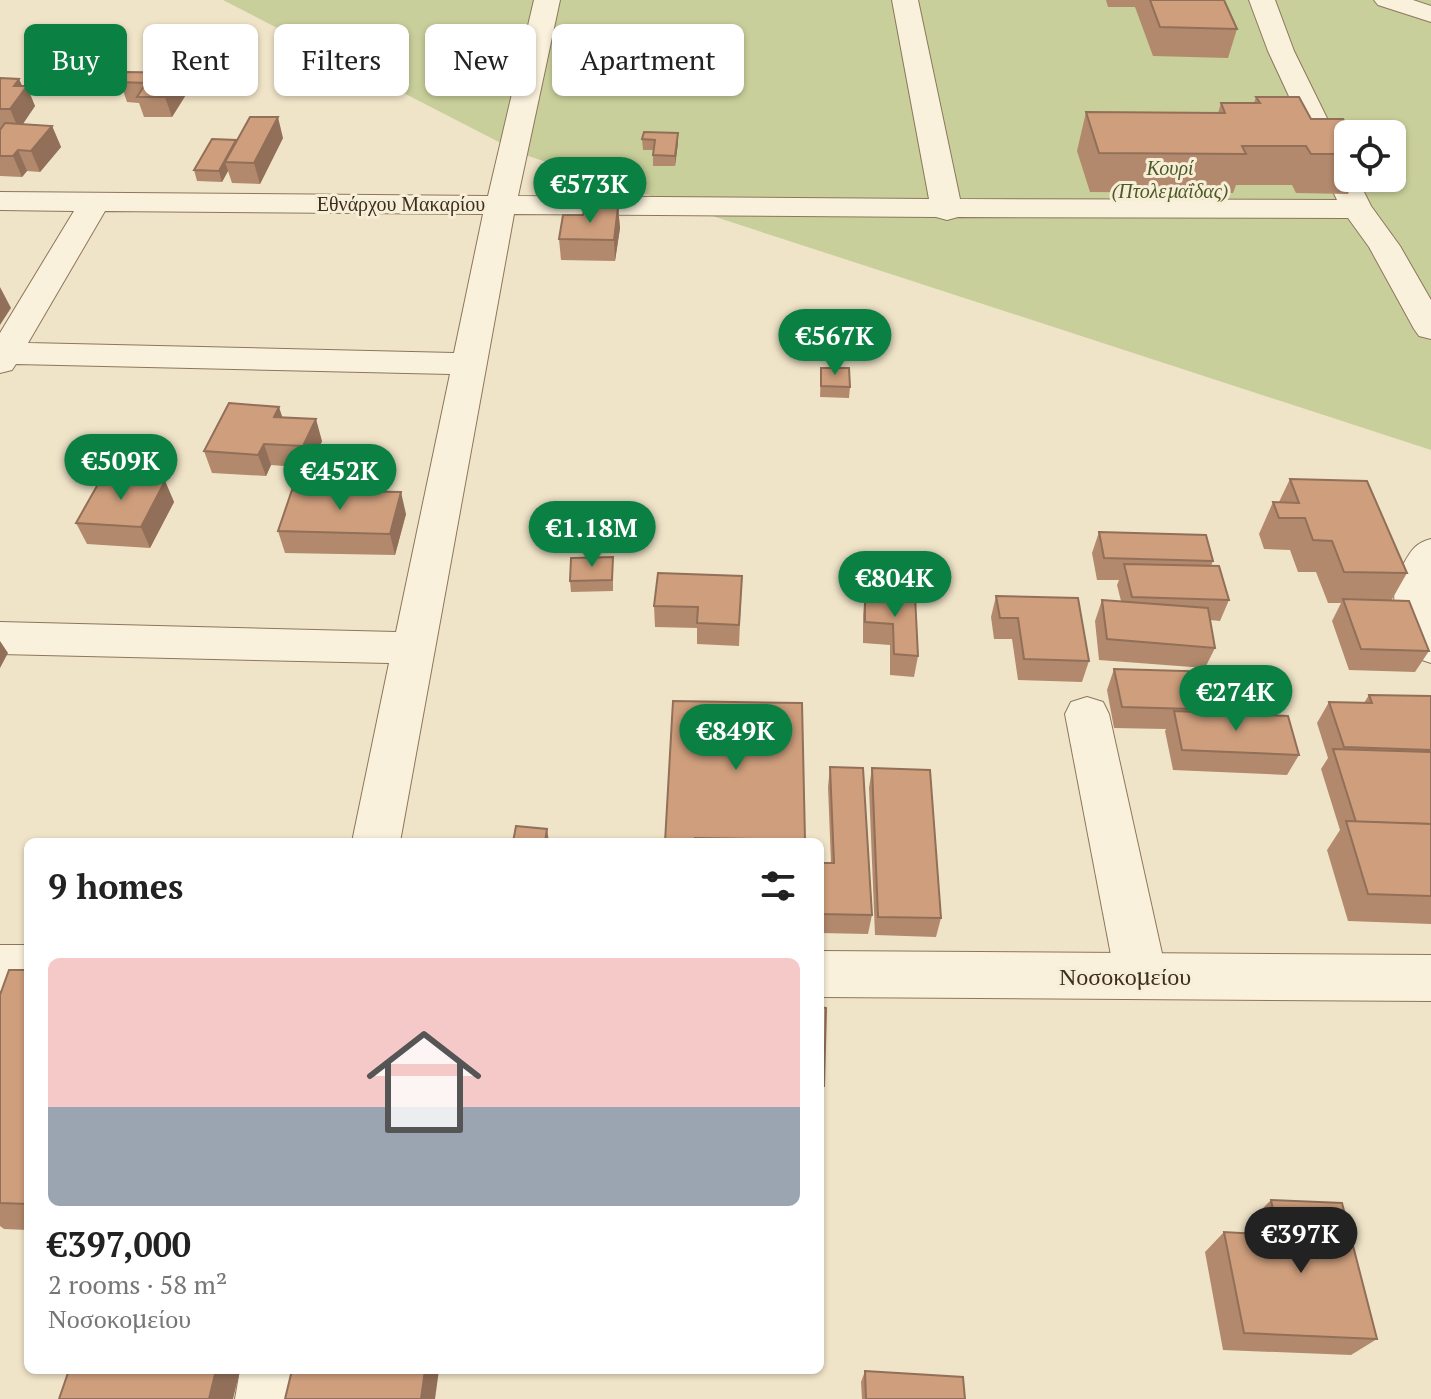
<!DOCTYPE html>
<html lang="en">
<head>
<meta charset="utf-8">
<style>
	body { margin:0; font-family:"PT Serif",serif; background:#f6f6f6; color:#222; height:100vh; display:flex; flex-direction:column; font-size:30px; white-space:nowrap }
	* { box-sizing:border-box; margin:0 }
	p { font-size:26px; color:#767676 }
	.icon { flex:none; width:44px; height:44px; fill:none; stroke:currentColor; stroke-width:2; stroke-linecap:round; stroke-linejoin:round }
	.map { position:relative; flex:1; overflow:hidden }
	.panel { position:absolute; left:24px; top:838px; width:800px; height:536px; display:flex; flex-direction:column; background:#fff; border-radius:12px; box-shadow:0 2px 6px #0004 }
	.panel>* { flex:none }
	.guide { position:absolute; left:24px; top:24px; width:800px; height:72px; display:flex; gap:16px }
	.tools { position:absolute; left:1334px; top:120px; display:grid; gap:16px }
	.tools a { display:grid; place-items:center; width:72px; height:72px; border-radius:12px; background:#fff; box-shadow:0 2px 6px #0004; font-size:40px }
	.price { position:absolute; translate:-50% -68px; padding:0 18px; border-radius:28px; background:#0b8043; color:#fff; font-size:26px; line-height:52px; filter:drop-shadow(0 2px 4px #0008) }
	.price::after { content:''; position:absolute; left:50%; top:48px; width:24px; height:18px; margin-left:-12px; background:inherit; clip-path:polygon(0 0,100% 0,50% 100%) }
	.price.on { background:#222; color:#fff }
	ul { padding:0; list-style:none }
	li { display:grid; align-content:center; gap:16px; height:424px; padding:0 24px }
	li span { display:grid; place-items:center; height:248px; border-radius:12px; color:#555 }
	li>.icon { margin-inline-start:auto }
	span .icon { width:144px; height:144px; fill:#fffc; stroke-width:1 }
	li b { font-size:34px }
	h2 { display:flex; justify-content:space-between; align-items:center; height:96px; padding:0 24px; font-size:34px }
	.pill { padding:0 28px; border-radius:12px; background:#fff; box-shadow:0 2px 6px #0004; font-size:28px; line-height:72px }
	.pill.on { background:#0b8043; color:#fff }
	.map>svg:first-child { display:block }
	.green { fill:#c9cf9b; fill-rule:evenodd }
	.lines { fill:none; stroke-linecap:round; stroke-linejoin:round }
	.minor-casing { stroke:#8d765c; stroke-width:2 }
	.tertiary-casing { stroke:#8d765c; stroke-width:2 }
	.minor { fill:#faf1dc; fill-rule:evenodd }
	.tertiary { fill:#faf1dc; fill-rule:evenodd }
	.wall { fill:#b2896c }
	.shaded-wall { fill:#916f58 }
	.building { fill:#cf9f7d; stroke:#916f58; stroke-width:2 }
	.labels { text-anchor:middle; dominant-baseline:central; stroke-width:6; stroke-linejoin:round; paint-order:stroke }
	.far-park-label { font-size:20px; font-style:italic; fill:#4d5a26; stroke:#f7eed8 }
	.far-street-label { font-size:20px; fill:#3d2e20; stroke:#f7eed8 }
	.street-label { font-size:24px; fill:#3d2e20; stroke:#f7eed8 }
</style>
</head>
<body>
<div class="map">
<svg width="1431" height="1399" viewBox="0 0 1431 1399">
	<rect width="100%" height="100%" fill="#f0e4c8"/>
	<path class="green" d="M223,0H1431V450L522,154ZM1348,134H1392V178H1348Z"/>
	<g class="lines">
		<defs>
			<g id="minor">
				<path d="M534,0H560L518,196L929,199L892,0H918L960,199L1337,200L1268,51L1249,0H1275L1294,51L1348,161V178H1357L1371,206L1400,246L1431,300V339L1419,336L1414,329L1369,247L1348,218L958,217L947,220L936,217L514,214L400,842H352L389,663L0,654V622L396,632L450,374L16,364L12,370L0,373V333L74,211L0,210V192L488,196ZM105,211L483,214L454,353L28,343Z"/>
				<polygon points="1374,0 1413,0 1431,6 1431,22 1378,5"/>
				<path d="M1431,539V663L1416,658C1398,626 1384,597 1404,563C1412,549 1416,543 1431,539Z"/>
				<polygon points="1087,697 1103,702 1109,714 1167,976 1159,993 1141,999 1123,993 1115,976 1065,714 1071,702"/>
				<polygon points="240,1370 302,1370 297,1399 235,1399"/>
			</g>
			<g id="tertiary">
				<rect x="0" y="945" width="28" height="46"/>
				<polygon points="820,951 1431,955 1431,1001 820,997"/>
			</g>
		</defs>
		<use href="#minor" class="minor-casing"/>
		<use href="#tertiary" class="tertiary-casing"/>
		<use href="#minor" class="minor"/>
		<use href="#tertiary" class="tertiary"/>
	</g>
	<g class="wall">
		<polygon points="1106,0 1224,0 1237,29 1228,58 1153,56 1135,7 1108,7"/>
		<polygon points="87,47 94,67 79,87 37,86 28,66"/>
		<polygon points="127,72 187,93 172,117 144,117 139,103 127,102 120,82"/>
		<polygon points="0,78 19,79 22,86 35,106 22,124 52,126 61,147 40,172 27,171 22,177 0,176"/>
		<polygon points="1256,97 1348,134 1348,178 1354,178 1348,194 1296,193 1292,185 1236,185 1233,193 1090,192 1077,151 1086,112 1218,113 1221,103 1254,103"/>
		<polygon points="644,132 678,143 675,166 653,166 653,150 643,150 642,139"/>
		<polygon points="283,138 260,184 232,183 228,171 222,182 197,181 194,170 236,140"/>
		<polygon points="618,207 620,228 615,261 561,260 559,239 583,215"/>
		<polygon points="821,368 850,387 849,398 820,397"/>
		<polygon points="282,417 322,441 310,468 271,465 266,476 212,473 204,451"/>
		<polygon points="1290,479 1407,573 1391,601 1429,651 1415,672 1349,670 1332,621 1341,603 1328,603 1316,572 1298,572 1290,550 1264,549 1259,534 1273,502 1279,502"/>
		<polygon points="165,481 174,502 150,548 87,544 76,523"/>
		<polygon points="406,514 395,555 285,553 278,531"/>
		<polygon points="1099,532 1213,561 1211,566 1229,600 1220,621 1210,620 1215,648 1205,668 1099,660 1095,621 1102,600 1121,601 1117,585 1119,580 1097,580 1092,553"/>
		<polygon points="613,557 613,591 571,592 570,581"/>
		<polygon points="865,593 915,596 918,656 914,677 890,675 890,645 863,643 863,615"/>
		<polygon points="996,596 1089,661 1082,682 1018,680 1012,639 994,639 991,617"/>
		<polygon points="741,597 739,646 697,644 697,628 655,627 654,606"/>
		<polygon points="1114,669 1265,711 1263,715 1299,755 1287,775 1173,770 1165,731 1166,729 1114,728 1107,690"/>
		<polygon points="1369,695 1431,696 1431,924 1348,921 1327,850 1340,830 1321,769 1328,758 1317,723 1329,702 1364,703"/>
		<polygon points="802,703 805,842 665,842"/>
		<polygon points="830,767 872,915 868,934 820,933 820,863 831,863 828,787"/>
		<polygon points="872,768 941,918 936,937 875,935 869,788"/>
		<polygon points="28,970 28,1230 4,1229 0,1226 0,995"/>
		<polygon points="820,1007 824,1086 821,1103 820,1102"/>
		<polygon points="1271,1200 1377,1339 1351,1355 1223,1350 1205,1252 1224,1232 1253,1233 1250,1221"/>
		<polygon points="865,1371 965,1399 862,1399 861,1382"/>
	</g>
	<g class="shaded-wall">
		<polygon points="87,47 94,67 79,87 71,67"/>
		<polygon points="181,73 187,93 172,117 165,97"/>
		<polygon points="19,79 24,90 27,86 35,106 19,130 10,109 14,86"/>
		<polygon points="278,117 283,138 260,184 254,163"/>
		<polygon points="52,126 61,147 40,172 31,151"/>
		<polygon points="678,133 678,143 675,166 675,156"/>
		<polygon points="236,140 225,162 228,171 222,182 219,171"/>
		<polygon points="18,150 27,171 22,177 13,156"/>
		<polygon points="618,207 620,228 615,261 614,240"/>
		<polygon points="0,287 11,308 0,325"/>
		<polygon points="279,407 286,428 274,417"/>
		<polygon points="316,419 322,441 310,468 303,446"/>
		<polygon points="264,444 271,465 266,476 258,455"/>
		<polygon points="165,481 174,502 150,548 141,527"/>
		<polygon points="401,492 406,514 395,555 390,534"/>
		<polygon points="0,641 8,653 0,668"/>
		<polygon points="547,829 549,842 545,842"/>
		<polygon points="216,1370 240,1370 233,1399 209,1399"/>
		<polygon points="425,1370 439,1370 435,1399 421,1399"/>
	</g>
	<g class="building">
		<polygon points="1150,0 1224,0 1237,29 1160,27"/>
		<polygon points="44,46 87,47 71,67 28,66"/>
		<polygon points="127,72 181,73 165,97 137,97 146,83 120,82"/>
		<polygon points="0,78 19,79 14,86 27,86 10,109 0,109"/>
		<polygon points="1256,97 1299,97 1311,119 1343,119 1352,134 1348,134 1348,154 1311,154 1306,146 1242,146 1246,154 1099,153 1086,112 1225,113 1221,103 1260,103"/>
		<polygon points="250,117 278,117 254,163 225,162"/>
		<polygon points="5,123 52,126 31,151 18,150 13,156 0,156 0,130"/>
		<polygon points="644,132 678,133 675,156 653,155 655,140 642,139"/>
		<polygon points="212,139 236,140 219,171 194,170"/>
		<polygon points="585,207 618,207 614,240 559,239 563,215 583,215"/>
		<polygon points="821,368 849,368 850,387 821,386"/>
		<polygon points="229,403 279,407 274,417 316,419 303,446 264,444 258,455 204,451"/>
		<polygon points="102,477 165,481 141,527 76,523"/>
		<polygon points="1290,479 1367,481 1407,573 1344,572 1332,541 1313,540 1305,518 1279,518 1273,502 1299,503"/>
		<polygon points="292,490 401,492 390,534 278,531"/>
		<polygon points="1099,532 1206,535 1213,561 1104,558"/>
		<polygon points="613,557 612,580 570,581 571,558"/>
		<polygon points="1124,564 1219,566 1229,600 1132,597"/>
		<polygon points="658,573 742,576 739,625 697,623 698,607 654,606"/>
		<polygon points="865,593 915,596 918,656 894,654 893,624 865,622"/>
		<polygon points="996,596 1078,598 1089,661 1024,659 1018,618 1000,618"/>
		<polygon points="1343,599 1409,601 1429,651 1361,649"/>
		<polygon points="1102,600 1208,608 1215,648 1107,639"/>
		<polygon points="1114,669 1254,673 1265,711 1122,707"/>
		<polygon points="1369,695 1431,696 1431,750 1344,747 1329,702 1372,703"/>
		<polygon points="673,701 802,703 805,840 695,838 695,842 665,842"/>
		<polygon points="1174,711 1288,716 1299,755 1182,750"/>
		<polygon points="1333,749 1431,752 1431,824 1356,822"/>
		<polygon points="830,767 863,768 872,915 820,914 820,863 834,863"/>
		<polygon points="872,768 930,770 941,918 878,917"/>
		<polygon points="1346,821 1431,824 1431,896 1368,894"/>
		<polygon points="516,826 547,829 545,842 546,842 513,842"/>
		<polygon points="9,970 28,970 28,1204 0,1203 0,995"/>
		<polygon points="820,1007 826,1008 824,1086 820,1086"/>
		<polygon points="1271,1200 1342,1203 1377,1339 1244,1333 1224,1232 1278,1235"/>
		<polygon points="69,1370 216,1370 209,1399 59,1399"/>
		<polygon points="292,1370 425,1370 421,1399 285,1399"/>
		<polygon points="865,1371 963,1377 965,1399 866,1399"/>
	</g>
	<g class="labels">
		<g class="far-park-label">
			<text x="1170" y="167">Κουρί<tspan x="1170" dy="23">(Πτολεμαΐδας)</tspan></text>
		</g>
		<g class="far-street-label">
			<text x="401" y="203">Εθνάρχου Μακαρίου</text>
		</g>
		<g class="street-label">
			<text x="1125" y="976">Νοσοκομείου</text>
		</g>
	</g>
</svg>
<div class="tools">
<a><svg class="icon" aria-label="locate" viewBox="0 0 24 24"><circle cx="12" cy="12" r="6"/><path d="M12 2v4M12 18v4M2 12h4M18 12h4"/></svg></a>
</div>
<b class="price" style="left:590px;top:225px">€573K</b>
<b class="price" style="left:835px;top:377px">€567K</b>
<b class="price" style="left:121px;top:502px">€509K</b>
<b class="price" style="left:340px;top:512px">€452K</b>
<b class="price" style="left:592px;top:569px">€1.18M</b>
<b class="price" style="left:895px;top:619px">€804K</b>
<b class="price" style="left:1236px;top:733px">€274K</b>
<b class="price" style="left:736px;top:772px">€849K</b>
<b class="price on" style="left:1301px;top:1275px">€397K</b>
<div class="guide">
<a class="pill on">Buy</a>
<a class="pill">Rent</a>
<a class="pill">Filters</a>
<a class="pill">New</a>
<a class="pill">Apartment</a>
</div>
<section class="panel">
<h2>9 homes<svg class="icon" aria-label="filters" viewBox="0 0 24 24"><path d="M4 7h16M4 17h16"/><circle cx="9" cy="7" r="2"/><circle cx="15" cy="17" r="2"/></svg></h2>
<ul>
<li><span style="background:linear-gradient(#f6c9c9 60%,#9aa5b1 0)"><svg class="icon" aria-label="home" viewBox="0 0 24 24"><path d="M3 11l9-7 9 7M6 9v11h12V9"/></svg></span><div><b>€397,000</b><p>2 rooms · 58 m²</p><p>Νοσοκομείου</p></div></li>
</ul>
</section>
</div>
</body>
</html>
